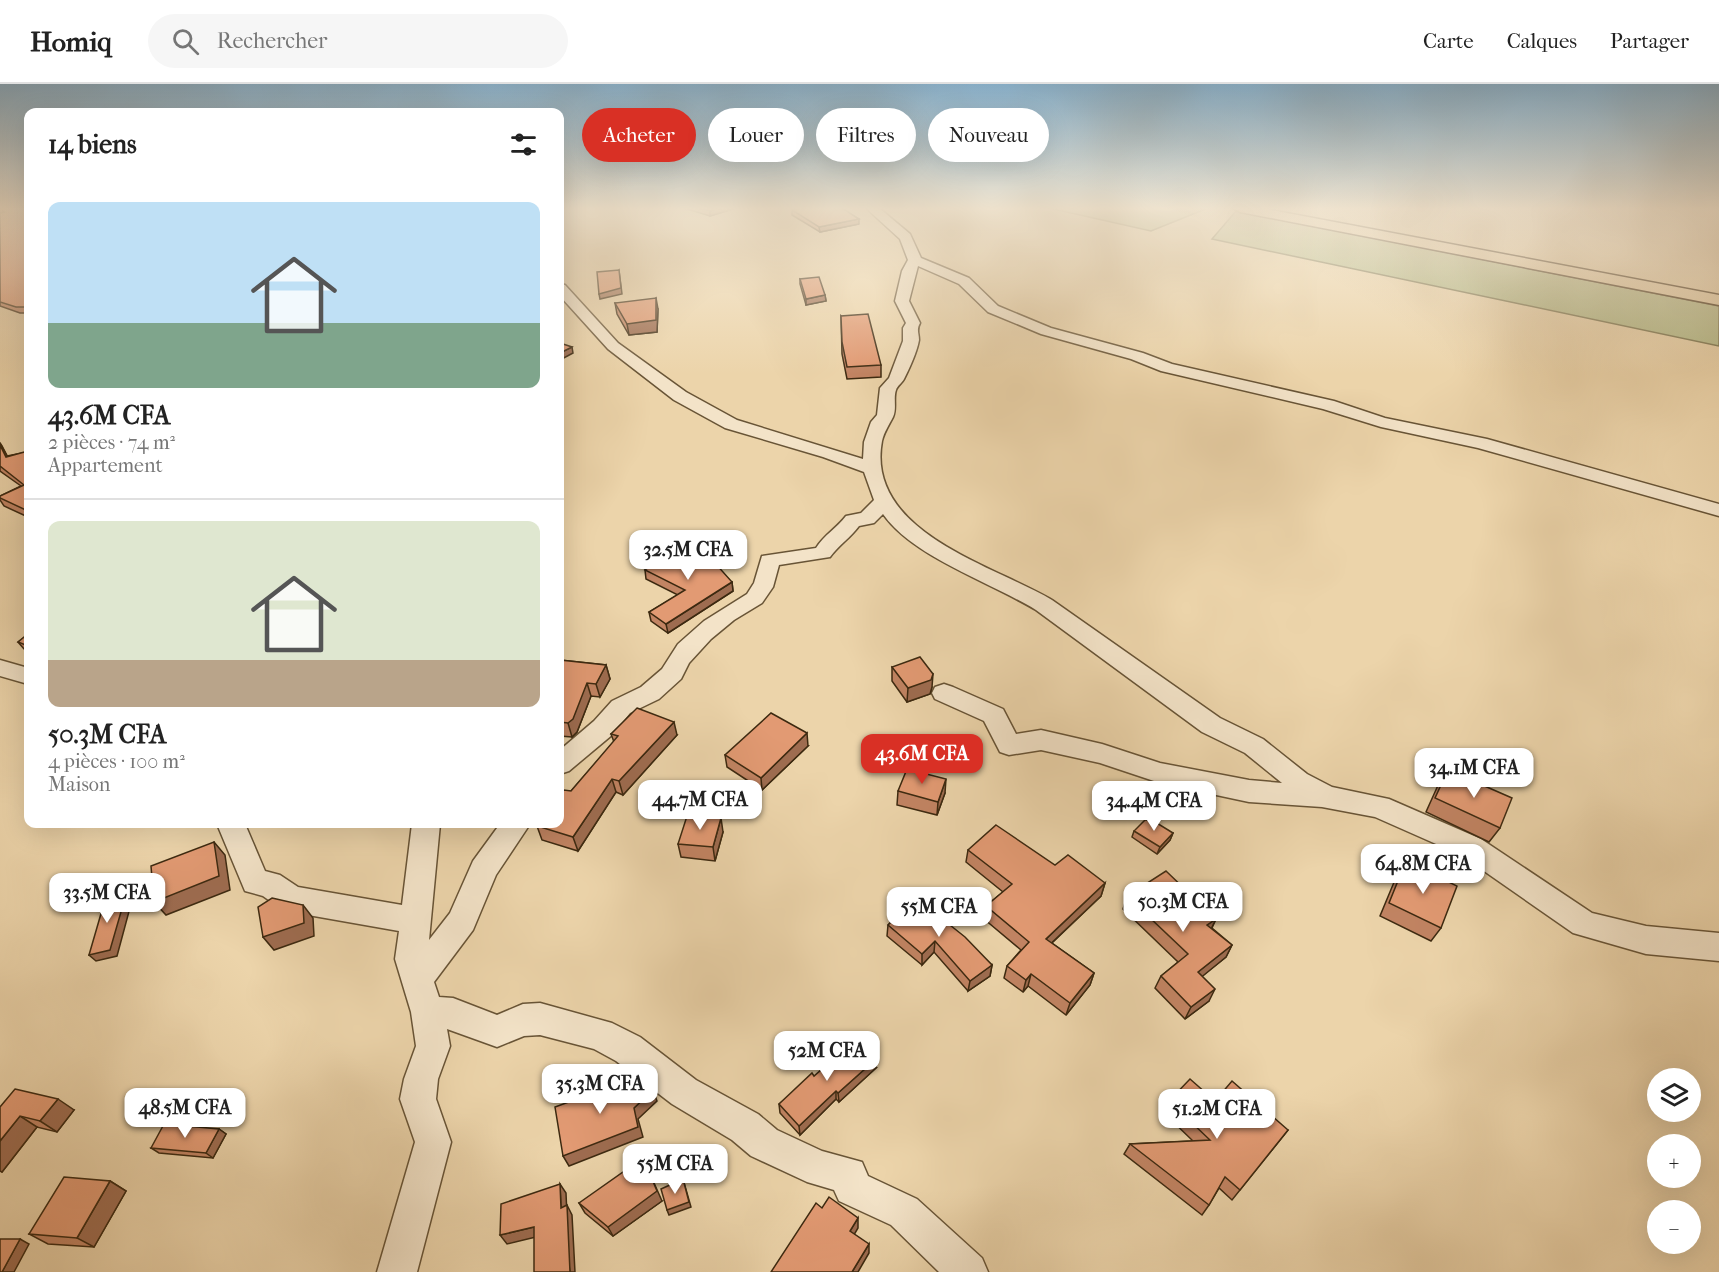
<!DOCTYPE html>
<html lang="fr">
<head>
<meta charset="utf-8">
<style>
	body { margin:0; font-family:"IM FELL French Canon",serif; background:#f6f6f6; color:#222; height:100vh; display:flex; flex-direction:column; font-size:22px; white-space:nowrap }
	* { box-sizing:border-box; margin:0 }
	p { font-size:20px; color:#767676 }
	.icon { flex:none; width:33px; height:33px; fill:none; stroke:currentColor; stroke-width:2; stroke-linecap:round; stroke-linejoin:round }
	.map { position:relative; flex:1; overflow:hidden }
	.panel { position:absolute; left:24px; top:24px; width:540px; height:720px; display:flex; flex-direction:column; background:#fff; border-radius:12px; box-shadow:0 6px 24px #0002 }
	.panel>* { flex:none }
	.guide { position:absolute; left:582px; top:24px; width:570px; height:54px; display:flex; gap:12px }
	.tools { position:absolute; left:1647px; top:984px; display:grid; gap:12px }
	.tools a { display:grid; place-items:center; width:54px; height:54px; border-radius:50%; background:#fff; box-shadow:0 6px 24px #0002; font-size:30px }
	.price { position:absolute; translate:-50% -51px; padding:0 14px; border-radius:12px; background:#fff; color:#222; font-size:20px; line-height:39px; filter:drop-shadow(0 2px 3px #0008) }
	.price::after { content:''; position:absolute; left:50%; top:36px; width:18px; height:14px; margin-left:-9px; background:inherit; clip-path:polygon(0 0,100% 0,50% 100%) }
	.price.selected { background:#d93025; color:#fff }
	ul { padding:0; list-style:none }
	li { display:grid; align-content:center; gap:12px; height:318px; padding:0 24px }
	li+li { border-top:2px solid #e0e0e0 }
	li span { display:grid; place-items:center; height:186px; border-radius:12px; color:#555 }
	li>.icon { margin-inline-start:auto }
	span .icon { width:108px; height:108px; fill:#fffc; stroke-width:1 }
	li b { font-size:26px }
	h2 { display:flex; justify-content:space-between; align-items:center; height:72px; padding:0 24px; font-size:26px }
	.pill { padding:0 21px; border-radius:27px; background:#fff; box-shadow:0 6px 24px #0002; font-size:21px; line-height:54px }
	.pill.selected { background:#d93025; color:#fff }
	header { display:flex; align-items:center; gap:36px; box-sizing:border-box; height:84px; padding:0 30px; background:#fff; border-bottom:2px solid #e0e0e0 }
	header strong { font-size:28px }
	nav { display:flex; gap:33px; margin-inline-start:auto; font-size:21px }
	.search { width:420px; height:54px; background:#f6f6f6; display:flex; align-items:center; gap:15px; box-sizing:border-box; padding:0 21px; border-radius:33px; color:#767676; font-size:22px }
	.map>svg:first-child { display:block }
	.green { fill:#b6bd8a; stroke:#79734d; stroke-width:1.5 }
	.lines { fill:none; stroke-linecap:round; stroke-linejoin:round }
	.minor-casing { stroke:#685436; stroke-width:3 }
	.major-casing { stroke:#3c2910; stroke-width:3 }
	.minor { fill:#f3e3c8; fill-rule:evenodd }
	.major { fill:#ecd4aa; fill-rule:evenodd }
	.wall { fill:#c28463; stroke:#3c2910; stroke-width:1.5 }
	.shaded-wall { fill:#9e6c50; stroke:#3c2910; stroke-width:1.5 }
	.building { fill:#e29a73; stroke:#3c2910; stroke-width:1.5 }
</style>
</head>
<body>
<header>
<strong>Homiq</strong>
<div class="search"><svg class="icon" aria-label="search" viewBox="0 0 24 24"><circle cx="10" cy="10" r="6"/><path d="M15 15l6 6"/></svg>Rechercher</div>
<nav><a>Carte</a><a>Calques</a><a>Partager</a></nav>
</header>
<div class="map">
<svg width="1719" height="1188" viewBox="0 0 1719 1188">
	<rect width="100%" height="100%" fill="#ecd4aa"/>
	<filter id="stains"><feTurbulence type="fractalNoise" baseFrequency=".00333" numOctaves="4"/><feColorMatrix values="0 0 0 0 .2 0 0 0 0 .09 0 0 0 0 .02 0 0 0 .5 -.17"/></filter>
	<radialGradient id="worn" r=".72"><stop offset=".6" stop-color="#630" stop-opacity="0"/><stop offset="1" stop-color="#630" stop-opacity=".3"/></radialGradient>
	<g class="green">
		<polygon points="1049,124 1208,124 1151,147"/>
		<polygon points="1236,127 1719,222 1719,262 1212,155"/>
	</g>
	<g class="lines">
		<defs>
			<g id="minor">
				<path d="M866,124H879L910,150L921,174L969,194L998,222L1051,244L1143,269L1172,280L1334,317L1385,334L1487,355L1719,420V432L1478,364L1381,343L1323,325L1161,287L1131,275L1041,250L988,228L959,200L918,182L909,217L920,239C916,246 919,249 919,256C917,268 909,285 904,295C902,299 897,302 896,306C893,314 897,325 893,333C889,341 884,348 882,357C865,448 993,481 1052,516L1220,634L1263,655L1307,690L1332,703L1389,715L1481,755L1592,829L1646,842L1719,849V877L1646,870L1573,849L1461,771L1375,733L1322,723L1249,718L1160,699L1100,679L1041,666L1009,671L1000,668L984,637L935,615L932,609L935,603L944,600L953,603L1003,625L1016,650L1041,646L1102,660L1160,679L1249,696L1282,699L1245,669L1202,648L1036,526C990,498 913,473 883,430L874,439L859,442C850,454 839,461 830,473L779,481L773,503L762,519L734,536L711,555L689,579L681,595L659,615L630,629L612,651L569,687L560,690V666L594,637L612,617L641,603L662,585L678,560L704,537L747,510L754,499L762,472L816,464C824,451 837,444 846,432L861,429L874,416L864,388L823,373L725,344L674,316L608,265L560,212V200L565,201L618,259L686,308L737,336L863,375L864,358L871,338L877,331L880,304L889,294L903,257V244L906,239L895,217L902,187L908,176L900,155Z"/>
				<polygon points="0,576 28,584 28,600 0,592"/>
				<polygon points="217,740 245,740 265,787 280,791 298,803 402,821 412,740 440,740 429,856 450,829 473,777 500,740 530,740 496,791 473,846 434,898 439,913 453,914 497,931 523,920 540,919 612,939 640,953 696,996 758,1030 777,1046 822,1067 862,1078 868,1092 917,1115 982,1174 988,1188 939,1188 891,1141 839,1117 834,1106 807,1098 751,1072 732,1056 672,1020 616,977 594,965 540,951 524,952 497,963 447,945 450,962 438,995 436,1015 451,1058 417,1188 377,1188 415,1058 400,1015 404,995 416,962 411,928 395,875 399,847 291,828 280,824 263,812 245,807"/>
			</g>
			<polygon id="major" points="1233,124 1261,124 1719,211 1719,221 1240,128"/>
		</defs>
		<use href="#minor" class="minor-casing"/>
		<use href="#major" class="major-casing"/>
		<use href="#minor" class="minor"/>
		<use href="#major" class="major"/>
	</g>
	<g class="wall">
		<polygon points="0,124 28,124 28,229 20,229 0,222"/>
		<polygon points="684,124 736,124 710,132"/>
		<polygon points="792,126 859,140 820,148 792,131"/>
		<polygon points="800,195 825,211 826,217 806,221 800,200"/>
		<polygon points="615,219 658,225 657,248 629,251 617,230"/>
		<polygon points="841,232 881,281 881,293 847,295 842,270"/>
		<polygon points="0,359 7,372 28,368 28,433 4,422 0,416 0,412 21,402 0,387"/>
		<polygon points="645,486 732,498 733,507 668,549 651,537 649,528 678,511 646,495"/>
		<polygon points="28,550 28,567 24,565 18,558"/>
		<polygon points="560,576 606,581 610,595 600,613 591,612 577,648 572,653 560,652"/>
		<polygon points="892,583 932,603 930,610 907,618 892,597"/>
		<polygon points="611,650 677,651 623,711 616,708 578,767 542,756 537,742 561,709 571,707 614,658"/>
		<polygon points="808,662 762,706 727,683 725,671"/>
		<polygon points="1448,686 1500,744 1489,758 1426,728 1439,699"/>
		<polygon points="898,707 945,709 937,731 897,721"/>
		<polygon points="1134,747 1173,749 1170,756 1157,770 1132,753"/>
		<polygon points="723,748 715,777 681,773 678,760"/>
		<polygon points="968,766 1055,781 1105,799 1101,812 1052,859 1094,889 1090,901 1066,931 1028,902 1023,908 1004,894 1007,882 1021,866 984,835 986,822 1003,808 966,778"/>
		<polygon points="1406,777 1441,844 1431,857 1380,832 1397,791"/>
		<polygon points="1127,812 1216,835 1212,844 1232,861 1226,873 1202,892 1209,917 1185,935 1155,904 1161,892 1178,878 1123,825"/>
		<polygon points="916,814 992,881 990,892 968,907 934,868 922,881 887,852 888,841"/>
		<polygon points="876,984 839,1018 836,1015 800,1051 780,1029 779,1020 814,992"/>
		<polygon points="1169,1017 1215,1017 1288,1046 1232,1116 1219,1104 1209,1121 1202,1131 1124,1070 1130,1060 1193,1057 1163,1028"/>
		<polygon points="0,1023 74,1026 57,1048 37,1043 2,1088 0,1087"/>
		<polygon points="219,1045 226,1050 213,1074 159,1069 151,1064"/>
		<polygon points="110,1097 126,1107 94,1163 48,1160 29,1150"/>
		<polygon points="662,1117 613,1152 585,1129 579,1119"/>
	</g>
	<g class="shaded-wall">
		<polygon points="720,124 736,124 710,132 710,127"/>
		<polygon points="859,135 859,140 820,148 819,143"/>
		<polygon points="619,186 622,210 600,215 599,210"/>
		<polygon points="825,211 826,217 806,221 806,215"/>
		<polygon points="656,214 658,225 657,248 629,251 627,240"/>
		<polygon points="572,263 573,269 560,276 560,269"/>
		<polygon points="0,359 2,362 12,381 6,373 0,361"/>
		<polygon points="732,498 733,507 668,549 666,540"/>
		<polygon points="606,581 610,595 600,613 596,600"/>
		<polygon points="933,590 932,603 930,610 907,618 908,604"/>
		<polygon points="587,599 591,612 577,648 572,653 568,639"/>
		<polygon points="674,638 677,651 623,711 619,697"/>
		<polygon points="807,649 808,662 762,706 761,694"/>
		<polygon points="612,695 616,708 578,767 573,753"/>
		<polygon points="946,695 945,709 937,731 938,718"/>
		<polygon points="721,734 723,748 715,777 713,763"/>
		<polygon points="1173,749 1170,756 1157,770 1160,763"/>
		<polygon points="214,758 225,771 230,806 166,831 154,818"/>
		<polygon points="1105,799 1101,812 1043,867 1046,855"/>
		<polygon points="125,814 131,820 117,872 96,877 89,871"/>
		<polygon points="303,821 313,834 314,852 274,866 263,853"/>
		<polygon points="1216,835 1210,847 1207,841"/>
		<polygon points="935,857 934,868 922,881 922,870"/>
		<polygon points="1232,861 1226,873 1193,900 1198,888"/>
		<polygon points="992,881 990,892 968,907 970,897"/>
		<polygon points="1094,889 1090,901 1066,931 1070,919"/>
		<polygon points="1031,890 1028,902 1023,908 1026,896"/>
		<polygon points="1215,905 1209,917 1185,935 1191,923"/>
		<polygon points="876,975 876,984 839,1018 838,1009"/>
		<polygon points="653,1006 657,1017 638,1035 643,1053 569,1082 563,1072 634,1024"/>
		<polygon points="836,1007 836,1015 800,1051 799,1042"/>
		<polygon points="58,1015 74,1026 57,1048 40,1037"/>
		<polygon points="20,1032 37,1043 2,1088 0,1087 0,1057"/>
		<polygon points="219,1045 226,1050 213,1074 206,1069"/>
		<polygon points="643,1074 662,1117 613,1152 608,1143"/>
		<polygon points="683,1095 691,1123 669,1131 667,1126"/>
		<polygon points="110,1097 126,1107 94,1163 77,1154"/>
		<polygon points="560,1100 566,1109 567,1132 567,1121 572,1131 575,1188 570,1188 561,1124"/>
		<polygon points="858,1134 858,1144 851,1156 850,1147"/>
		<polygon points="534,1143 540,1152 507,1160 500,1151"/>
		<polygon points="20,1155 29,1160 14,1188 2,1188"/>
		<polygon points="869,1160 869,1169 858,1188 852,1188"/>
	</g>
	<g class="building">
		<polygon points="0,124 28,124 28,223 16,223 0,218 0,129 5,128 0,125"/>
		<polygon points="700,124 720,124 710,127"/>
		<polygon points="804,124 842,124 859,135 819,143 792,126"/>
		<polygon points="619,186 621,204 599,210 597,188"/>
		<polygon points="819,193 825,211 806,215 800,195"/>
		<polygon points="656,214 656,236 627,240 615,219"/>
		<polygon points="868,230 881,281 847,283 842,258 841,232"/>
		<polygon points="560,259 572,263 560,269"/>
		<polygon points="0,361 6,373 28,367 28,427 0,414 0,412 24,401 0,382"/>
		<polygon points="698,460 732,498 666,540 649,528 685,506 645,486 663,474"/>
		<polygon points="28,550 28,562 18,558"/>
		<polygon points="920,573 933,590 931,596 908,604 892,583"/>
		<polygon points="560,576 606,581 596,600 587,599 573,635 568,639 560,638"/>
		<polygon points="637,624 674,638 619,697 612,695 573,753 537,742 539,740 560,740 560,709 561,709 564,706 571,707 618,652 611,650"/>
		<polygon points="771,629 807,649 761,694 725,671"/>
		<polygon points="907,685 946,695 938,718 898,707"/>
		<polygon points="1448,686 1512,714 1500,744 1435,714"/>
		<polygon points="687,732 721,734 713,763 678,760"/>
		<polygon points="1145,736 1152,736 1173,749 1160,763 1134,747"/>
		<polygon points="996,741 1055,781 1068,771 1105,799 1046,855 1094,889 1070,919 1031,890 1026,896 1007,882 1029,858 986,822 1012,800 968,766"/>
		<polygon points="214,758 219,792 154,818 151,782"/>
		<polygon points="1406,777 1457,802 1441,844 1389,819"/>
		<polygon points="1166,787 1216,835 1207,841 1232,861 1198,888 1215,905 1191,923 1161,892 1188,870 1127,812"/>
		<polygon points="107,809 125,814 110,866 89,871"/>
		<polygon points="272,814 303,821 304,839 263,853 258,823"/>
		<polygon points="916,814 965,853 992,881 970,897 935,857 922,870 888,841"/>
		<polygon points="856,955 876,975 838,1009 836,1007 799,1042 779,1020 812,989 814,992"/>
		<polygon points="640,992 653,1006 634,1024 638,1043 563,1072 555,1023"/>
		<polygon points="1190,995 1215,1017 1232,997 1288,1046 1240,1106 1225,1093 1209,1121 1130,1060 1210,1056 1169,1017"/>
		<polygon points="15,1005 58,1015 40,1037 20,1032 0,1057 0,1023"/>
		<polygon points="164,1040 219,1045 206,1069 151,1064"/>
		<polygon points="643,1074 657,1107 608,1143 579,1119"/>
		<polygon points="64,1093 110,1097 77,1154 29,1150"/>
		<polygon points="683,1095 689,1118 667,1126 661,1105"/>
		<polygon points="560,1100 561,1124 567,1121 570,1188 534,1188 534,1143 500,1151 501,1120"/>
		<polygon points="829,1113 858,1134 850,1147 869,1160 852,1188 771,1188 816,1119 822,1124"/>
		<polygon points="0,1155 20,1155 2,1188 0,1188"/>
	</g>
	<linearGradient id="sky" x2="0" y2="1"><stop stop-color="#89b5d3"/><stop offset="0.43" stop-color="#f6ecd9"/><stop offset="1" stop-color="#f6ecd9" stop-opacity="0"/></linearGradient>
	<rect width="1719" height="290" fill="url(#sky)"/>
	<rect width="100%" height="100%" filter="url(#stains)"/>
	<rect width="100%" height="100%" fill="url(#worn)"/>
</svg>
<div class="tools">
<a><svg class="icon" aria-label="layers" viewBox="0 0 24 24"><path d="M12 4l9 5-9 5-9-5zM3 14l9 5 9-5"/></svg></a>
<a>+</a>
<a>−</a>
</div>
<b class="price" style="left:688px;top:497px">32.5M CFA</b>
<b class="price selected" style="left:922px;top:701px">43.6M CFA</b>
<b class="price" style="left:1474px;top:715px">34.1M CFA</b>
<b class="price" style="left:700px;top:747px">44.7M CFA</b>
<b class="price" style="left:1154px;top:748px">34.4M CFA</b>
<b class="price" style="left:1423px;top:811px">64.8M CFA</b>
<b class="price" style="left:107px;top:840px">33.5M CFA</b>
<b class="price" style="left:1183px;top:849px">50.3M CFA</b>
<b class="price" style="left:939px;top:854px">55M CFA</b>
<b class="price" style="left:827px;top:998px">52M CFA</b>
<b class="price" style="left:600px;top:1031px">35.3M CFA</b>
<b class="price" style="left:185px;top:1055px">48.5M CFA</b>
<b class="price" style="left:1217px;top:1056px">51.2M CFA</b>
<b class="price" style="left:675px;top:1111px">55M CFA</b>
<div class="guide">
<a class="pill selected">Acheter</a>
<a class="pill">Louer</a>
<a class="pill">Filtres</a>
<a class="pill">Nouveau</a>
</div>
<section class="panel">
<h2>14 biens<svg class="icon" aria-label="filters" viewBox="0 0 24 24"><path d="M4 7h16M4 17h16"/><circle cx="9" cy="7" r="2"/><circle cx="15" cy="17" r="2"/></svg></h2>
<ul>
<li><span style="background:linear-gradient(#bfe0f5 65%,#7fa58c 0)"><svg class="icon" aria-label="home" viewBox="0 0 24 24"><path d="M3 11l9-7 9 7M6 9v11h12V9"/></svg></span><div><b>43.6M CFA</b><p>2 pièces · 74 m²</p><p>Appartement</p></div></li>
<li><span style="background:linear-gradient(#dfe7d0 75%,#b9a48a 0)"><svg class="icon" aria-label="home" viewBox="0 0 24 24"><path d="M3 11l9-7 9 7M6 9v11h12V9"/></svg></span><div><b>50.3M CFA</b><p>4 pièces · 100 m²</p><p>Maison</p></div></li>
</ul>
</section>
</div>
</body>
</html>
